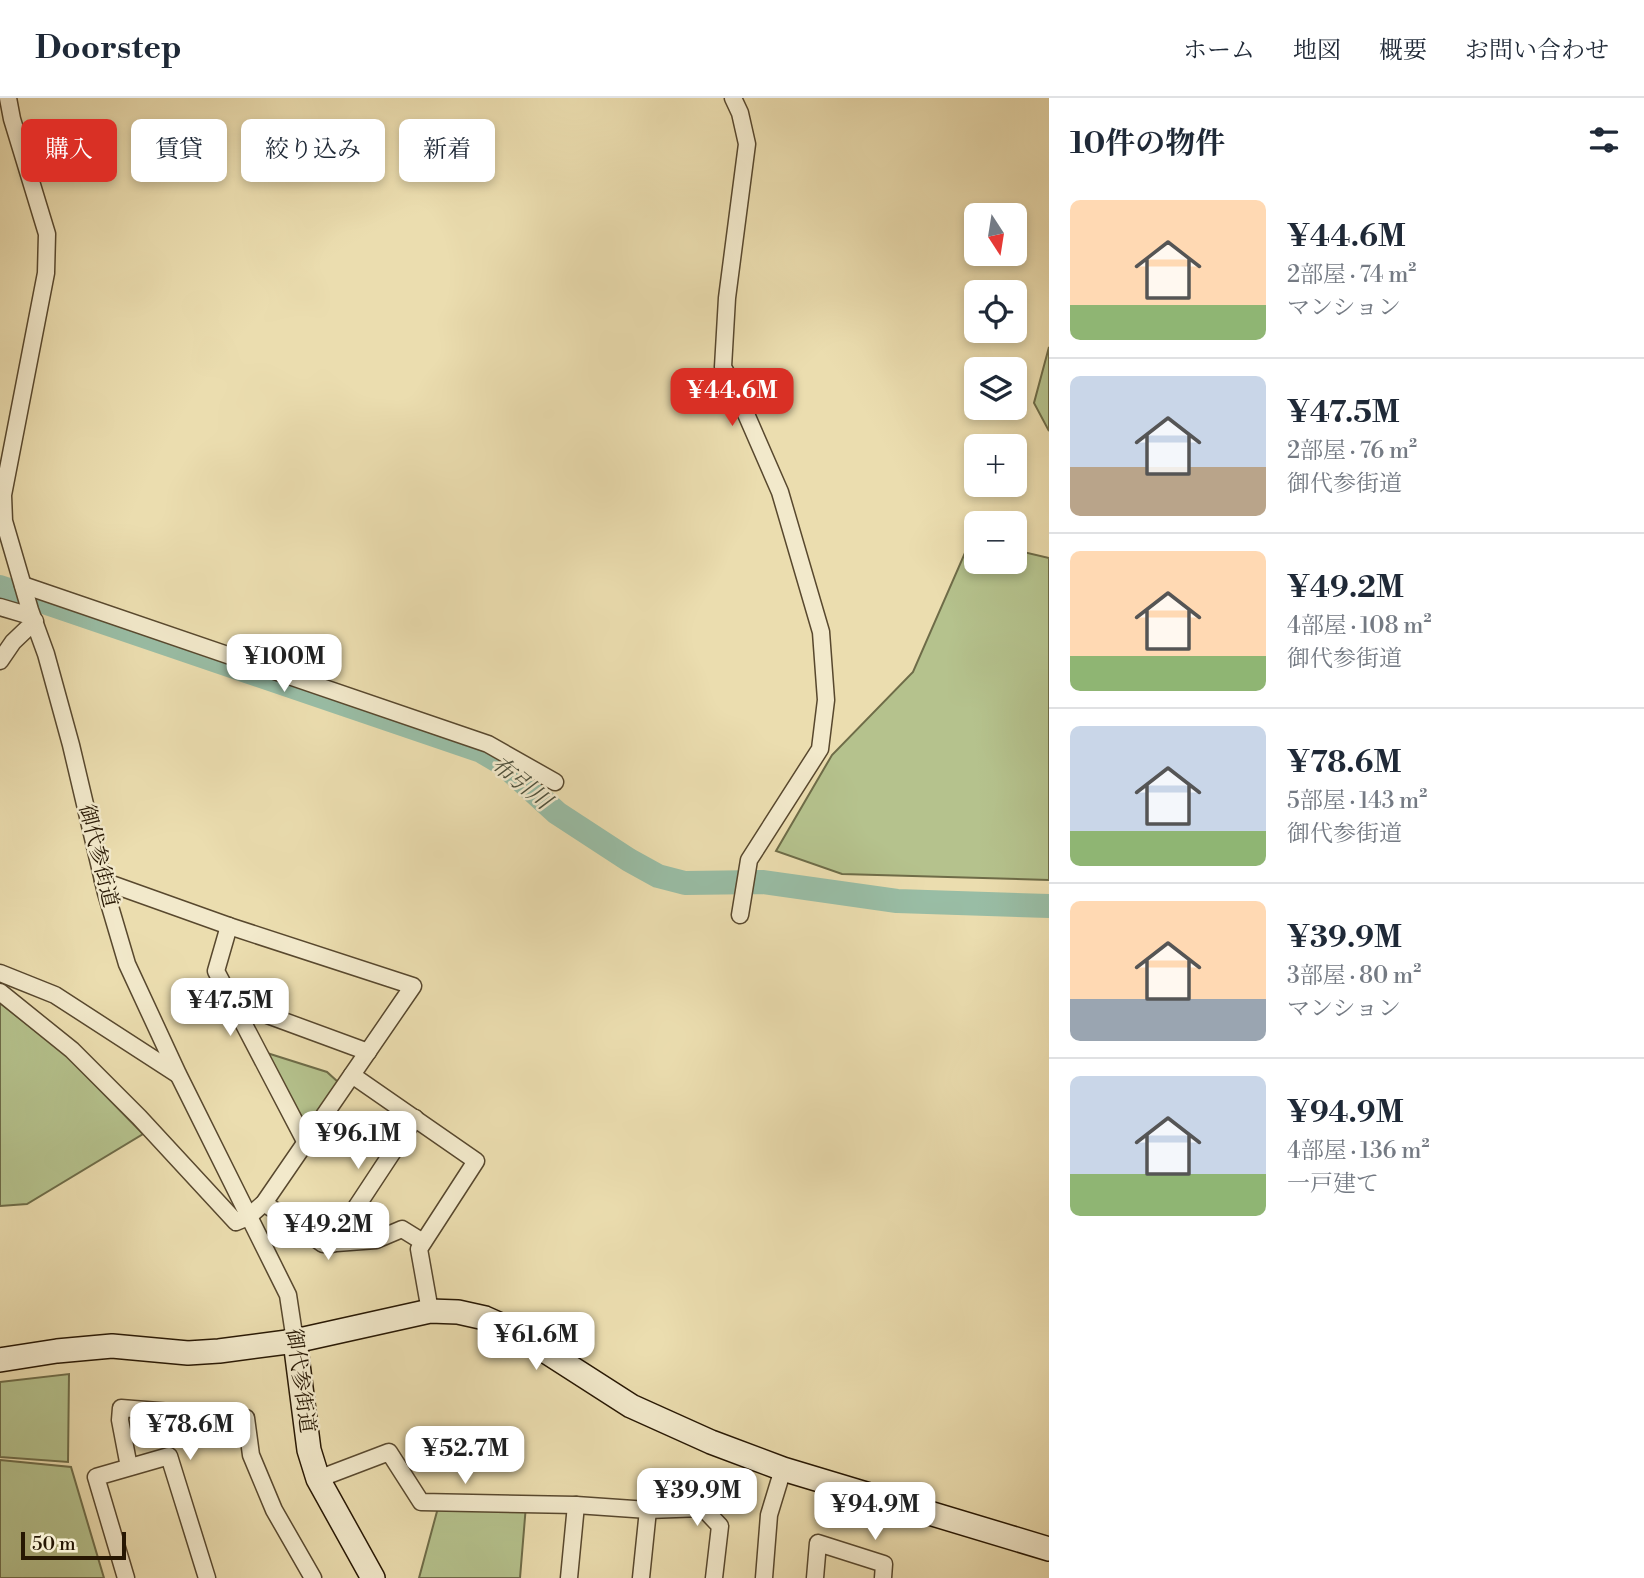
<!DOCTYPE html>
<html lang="ja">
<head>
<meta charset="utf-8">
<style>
	body { margin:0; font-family:"Libre Bodoni","Noto Serif JP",serif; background:#f2f2f3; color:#1f2937; height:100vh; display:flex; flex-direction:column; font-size:26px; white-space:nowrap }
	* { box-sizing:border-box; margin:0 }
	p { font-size:23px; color:#747a83 }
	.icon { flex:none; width:38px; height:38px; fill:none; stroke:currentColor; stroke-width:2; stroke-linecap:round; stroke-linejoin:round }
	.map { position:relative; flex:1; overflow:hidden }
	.drawer { display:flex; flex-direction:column; background:#fff; width:595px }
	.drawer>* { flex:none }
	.guide { position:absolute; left:21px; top:21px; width:665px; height:63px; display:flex; gap:14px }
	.needle { width:46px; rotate:168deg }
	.buttons { position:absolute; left:964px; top:105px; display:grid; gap:14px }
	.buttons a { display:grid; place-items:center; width:63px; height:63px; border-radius:10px; background:#fff; box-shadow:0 4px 10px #0003; font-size:35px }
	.scale { position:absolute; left:21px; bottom:18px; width:105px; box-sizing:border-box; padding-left:7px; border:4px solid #271703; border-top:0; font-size:19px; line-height:24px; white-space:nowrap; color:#271703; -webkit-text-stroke:5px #f2e9cb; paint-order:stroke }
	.price { position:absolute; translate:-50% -60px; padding:0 16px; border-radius:14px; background:#fff; color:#222; font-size:23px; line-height:46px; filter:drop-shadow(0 2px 4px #0008) }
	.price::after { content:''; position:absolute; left:50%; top:42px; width:21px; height:16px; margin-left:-10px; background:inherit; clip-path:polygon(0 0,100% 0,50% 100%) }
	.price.active { background:#d93025; color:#fff }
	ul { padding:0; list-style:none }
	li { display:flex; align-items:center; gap:21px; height:175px; padding:0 21px }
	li+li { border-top:2px solid #e0e1e3 }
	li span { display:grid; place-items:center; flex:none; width:196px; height:140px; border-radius:10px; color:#555 }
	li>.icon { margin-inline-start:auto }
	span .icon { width:84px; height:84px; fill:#fffc; stroke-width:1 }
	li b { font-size:30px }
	h2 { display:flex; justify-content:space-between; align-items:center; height:84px; padding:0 21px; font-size:30px }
	.tag { padding:0 24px; border-radius:10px; background:#fff; box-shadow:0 4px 10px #0003; font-size:24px; line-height:63px }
	.tag.active { background:#d93025; color:#fff }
	header { display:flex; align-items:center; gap:42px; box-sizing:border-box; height:98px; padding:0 35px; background:#fff; border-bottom:2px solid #e0e1e3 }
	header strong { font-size:33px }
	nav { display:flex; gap:38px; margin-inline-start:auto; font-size:24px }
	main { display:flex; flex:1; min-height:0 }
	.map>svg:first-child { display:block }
	.green { fill:#b5c28d; stroke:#6e6c48; stroke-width:2 }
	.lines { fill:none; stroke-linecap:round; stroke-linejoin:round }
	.river { stroke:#99bda5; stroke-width:24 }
	.street-casing { stroke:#58482e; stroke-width:19 }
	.secondary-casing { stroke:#271703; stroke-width:26 }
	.street { stroke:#f2e9cb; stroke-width:16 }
	.secondary { stroke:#f2e9cb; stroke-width:23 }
	.labels { text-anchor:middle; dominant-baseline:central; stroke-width:5; stroke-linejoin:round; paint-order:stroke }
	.street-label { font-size:21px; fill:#271703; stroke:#f2e9cb }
	.water-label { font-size:23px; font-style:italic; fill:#4f513c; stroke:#f2e9cb }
</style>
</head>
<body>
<header>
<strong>Doorstep</strong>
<nav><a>ホーム</a><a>地図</a><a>概要</a><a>お問い合わせ</a></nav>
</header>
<main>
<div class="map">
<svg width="1049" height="1480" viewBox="0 0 1049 1480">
	<rect width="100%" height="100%" fill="#ebddaf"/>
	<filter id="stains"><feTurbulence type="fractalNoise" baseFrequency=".00286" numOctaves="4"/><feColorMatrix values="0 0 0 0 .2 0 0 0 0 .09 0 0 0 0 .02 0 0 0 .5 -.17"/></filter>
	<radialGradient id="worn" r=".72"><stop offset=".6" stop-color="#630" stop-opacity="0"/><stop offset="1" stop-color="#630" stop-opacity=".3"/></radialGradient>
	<g class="green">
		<polygon points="1049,249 1049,333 1034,305"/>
		<polygon points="971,441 976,443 976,464 1015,464 1015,452 1049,460 1049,782 842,776 776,753 832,657 913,574"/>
		<polygon points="0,905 65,956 143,1036 27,1106 0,1108"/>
		<polygon points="267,955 327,974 338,984 310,1027 300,1020"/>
		<polygon points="69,1276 68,1364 0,1359 0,1284"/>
		<polygon points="0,1362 71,1369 104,1480 0,1480"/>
		<polygon points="439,1406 526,1407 520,1480 419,1480"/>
	</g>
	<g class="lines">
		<polyline class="river" points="0,489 481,653 503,666 557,715 629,762 658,778 685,785 762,784 897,803 1049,808"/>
		<defs>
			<g id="street">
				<polyline points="8,0 12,21 47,136 46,175 3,397 4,423 30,512 46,556 71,647 106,795 127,866 178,976 288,1197 295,1243"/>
				<polyline points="733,0 740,15 747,46 727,200 723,269 736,293 780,394 821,534 826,602 820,651 749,762 740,817"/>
				<polyline points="23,487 488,646 555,684"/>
				<polyline points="0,509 27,517 35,523 13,544 0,563"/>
				<polyline points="229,828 216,873 306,1045"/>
				<polyline points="0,875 55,897 177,976"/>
				<polyline points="0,894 72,952 139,1019 236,1124 248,1119 264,1105 413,888 229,828 103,783"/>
				<polyline points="232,904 368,954"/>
				<polyline points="352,977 476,1063 419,1151 430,1213"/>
				<polyline points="264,1105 323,1146 376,1142 402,1131 423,1144"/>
				<polyline points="332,1146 415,1020"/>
				<polyline points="129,1369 120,1322 121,1310 246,1320 251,1357 274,1412 313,1480"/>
				<polyline points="318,1381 389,1354 421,1404 576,1407 648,1412 703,1410 720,1428 714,1480"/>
				<polyline points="126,1480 96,1379 169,1358 207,1480"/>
				<polyline points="569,1480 576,1407"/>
				<polyline points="641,1480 648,1412"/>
				<polyline points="764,1480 769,1417 783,1371"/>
				<polyline points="815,1480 818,1445 884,1466 883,1480"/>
			</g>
			<g id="secondary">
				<polyline points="295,1243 309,1352 318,1381 373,1480"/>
				<polyline points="0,1262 57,1253 112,1248 188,1255 219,1253 295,1243 430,1213 458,1214 485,1220 514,1233 631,1308 711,1344 783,1371 1049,1451"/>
			</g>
		</defs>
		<use href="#street" class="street-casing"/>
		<use href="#secondary" class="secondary-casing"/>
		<use href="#street" class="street"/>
		<use href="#secondary" class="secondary"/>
	</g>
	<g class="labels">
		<g class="street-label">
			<text transform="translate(98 758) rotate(76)">御代参街道</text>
			<text transform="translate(300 1283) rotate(82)">御代参街道</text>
		</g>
		<g class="water-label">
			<text transform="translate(521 685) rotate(39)">布引川</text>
		</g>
	</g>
	<rect width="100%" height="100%" filter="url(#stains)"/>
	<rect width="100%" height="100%" fill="url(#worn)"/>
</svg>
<div class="buttons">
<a><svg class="needle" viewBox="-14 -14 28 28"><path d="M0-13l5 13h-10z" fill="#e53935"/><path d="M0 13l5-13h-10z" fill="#747a83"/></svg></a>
<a><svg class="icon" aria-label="locate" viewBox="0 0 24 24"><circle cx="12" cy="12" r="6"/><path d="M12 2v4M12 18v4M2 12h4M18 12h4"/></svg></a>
<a><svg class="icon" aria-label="layers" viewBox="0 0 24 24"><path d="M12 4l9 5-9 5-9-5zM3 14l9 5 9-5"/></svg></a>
<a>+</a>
<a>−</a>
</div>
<div class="scale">50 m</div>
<b class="price active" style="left:732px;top:330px">¥44.6M</b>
<b class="price" style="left:284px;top:596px">¥100M</b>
<b class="price" style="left:230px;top:940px">¥47.5M</b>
<b class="price" style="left:358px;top:1073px">¥96.1M</b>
<b class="price" style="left:328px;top:1164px">¥49.2M</b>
<b class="price" style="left:536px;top:1274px">¥61.6M</b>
<b class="price" style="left:190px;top:1364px">¥78.6M</b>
<b class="price" style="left:465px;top:1388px">¥52.7M</b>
<b class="price" style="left:697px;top:1430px">¥39.9M</b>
<b class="price" style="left:875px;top:1444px">¥94.9M</b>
<div class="guide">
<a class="tag active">購入</a>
<a class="tag">賃貸</a>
<a class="tag">絞り込み</a>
<a class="tag">新着</a>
</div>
</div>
<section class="drawer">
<h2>10件の物件<svg class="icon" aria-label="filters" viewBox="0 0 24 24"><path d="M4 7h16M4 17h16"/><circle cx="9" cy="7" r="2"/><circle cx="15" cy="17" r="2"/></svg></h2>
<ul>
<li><span style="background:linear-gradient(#ffd9b3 75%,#8fb573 0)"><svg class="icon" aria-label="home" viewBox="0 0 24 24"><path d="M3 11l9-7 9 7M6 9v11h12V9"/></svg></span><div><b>¥44.6M</b><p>2部屋 · 74 m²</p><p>マンション</p></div></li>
<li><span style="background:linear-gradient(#c9d6e8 65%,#b9a48a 0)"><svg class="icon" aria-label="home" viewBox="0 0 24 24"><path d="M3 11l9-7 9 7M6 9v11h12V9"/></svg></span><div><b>¥47.5M</b><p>2部屋 · 76 m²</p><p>御代参街道</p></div></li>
<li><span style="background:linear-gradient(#ffd9b3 75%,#8fb573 0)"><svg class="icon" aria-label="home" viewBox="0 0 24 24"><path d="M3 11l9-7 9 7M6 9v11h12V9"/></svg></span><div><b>¥49.2M</b><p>4部屋 · 108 m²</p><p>御代参街道</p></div></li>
<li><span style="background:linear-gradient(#c9d6e8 75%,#8fb573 0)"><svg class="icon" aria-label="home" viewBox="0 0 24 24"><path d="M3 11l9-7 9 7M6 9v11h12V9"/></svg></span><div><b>¥78.6M</b><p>5部屋 · 143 m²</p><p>御代参街道</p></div></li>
<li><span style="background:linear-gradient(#ffd9b3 70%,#9aa5b1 0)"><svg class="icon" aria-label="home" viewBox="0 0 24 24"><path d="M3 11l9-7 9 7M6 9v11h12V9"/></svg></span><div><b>¥39.9M</b><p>3部屋 · 80 m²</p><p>マンション</p></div></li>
<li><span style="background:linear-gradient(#c9d6e8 70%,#8fb573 0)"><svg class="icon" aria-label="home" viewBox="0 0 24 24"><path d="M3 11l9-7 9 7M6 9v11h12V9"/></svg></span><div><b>¥94.9M</b><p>4部屋 · 136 m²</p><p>一戸建て</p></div></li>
</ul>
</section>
</main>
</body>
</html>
